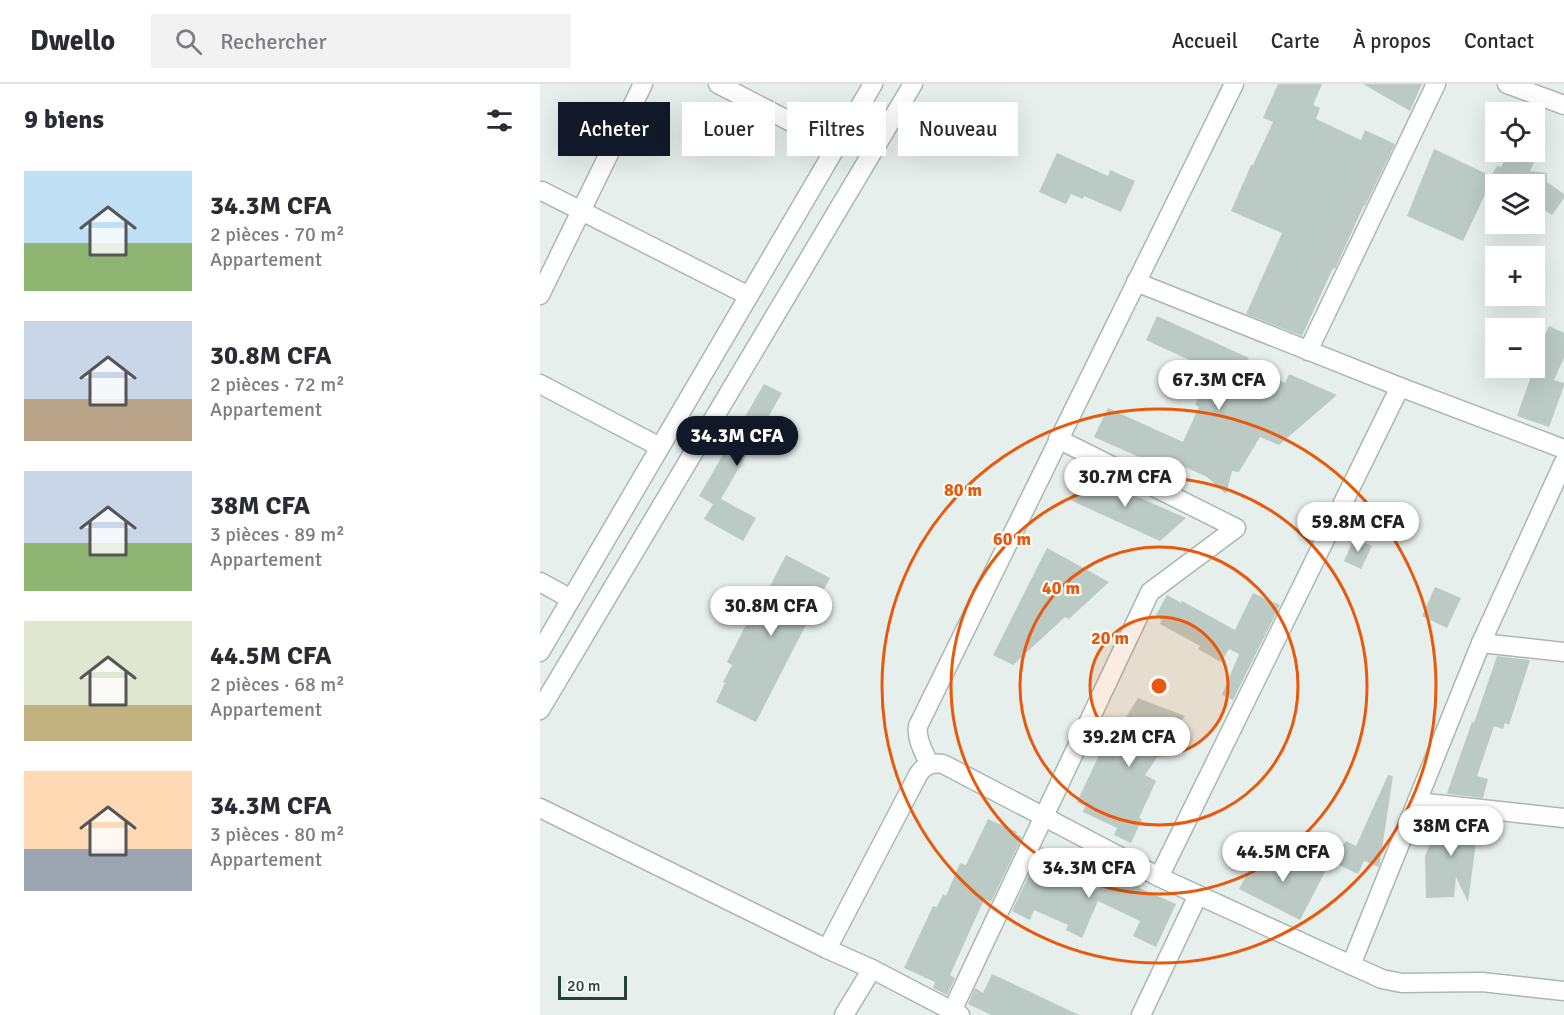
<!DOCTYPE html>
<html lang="fr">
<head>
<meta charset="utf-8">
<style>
	body { margin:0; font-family:Signika,sans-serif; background:#f2f2f3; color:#2b2b33; height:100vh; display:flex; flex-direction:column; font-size:22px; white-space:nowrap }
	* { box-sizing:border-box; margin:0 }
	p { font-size:20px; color:#7c7c81 }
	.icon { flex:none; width:33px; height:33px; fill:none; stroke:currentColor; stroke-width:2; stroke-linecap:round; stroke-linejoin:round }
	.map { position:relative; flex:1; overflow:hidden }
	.sheet { display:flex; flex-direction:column; background:#fff; width:540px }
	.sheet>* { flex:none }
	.banner { position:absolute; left:18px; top:18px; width:570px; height:54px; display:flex; gap:12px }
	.controls { position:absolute; left:945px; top:18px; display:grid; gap:12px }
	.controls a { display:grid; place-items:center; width:60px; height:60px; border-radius:0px; background:#fff; box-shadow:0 6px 24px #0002; font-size:30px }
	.scale { position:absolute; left:18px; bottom:15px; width:69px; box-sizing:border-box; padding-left:6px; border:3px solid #24423a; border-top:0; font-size:16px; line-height:21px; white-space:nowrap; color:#24423a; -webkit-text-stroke:4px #f7fbf9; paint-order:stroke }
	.price { position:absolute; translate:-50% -51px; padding:0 14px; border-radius:21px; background:#fff; color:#222; font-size:20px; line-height:39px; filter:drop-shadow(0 2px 3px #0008) }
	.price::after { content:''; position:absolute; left:50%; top:36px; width:18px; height:14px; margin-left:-9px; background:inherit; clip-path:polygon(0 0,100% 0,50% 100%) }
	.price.selected { background:#111827; color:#fff }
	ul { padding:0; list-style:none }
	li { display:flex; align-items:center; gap:18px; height:150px; padding:0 24px }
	li span { display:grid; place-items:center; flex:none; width:168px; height:120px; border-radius:0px; color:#555 }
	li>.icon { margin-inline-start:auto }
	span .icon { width:72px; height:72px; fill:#fffc; stroke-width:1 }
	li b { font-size:26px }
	h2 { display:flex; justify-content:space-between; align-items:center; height:72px; padding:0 24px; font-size:26px }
	.pill { padding:0 21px; border-radius:0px; background:#fff; box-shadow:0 6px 24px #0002; font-size:21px; line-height:54px }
	.pill.selected { background:#111827; color:#fff }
	header { display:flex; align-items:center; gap:36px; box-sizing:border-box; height:84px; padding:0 30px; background:#fff; border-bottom:2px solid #e1e1e2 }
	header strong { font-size:28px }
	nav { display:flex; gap:33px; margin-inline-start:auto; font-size:21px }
	.search { width:420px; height:54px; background:#f2f2f3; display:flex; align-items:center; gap:15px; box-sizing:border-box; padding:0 21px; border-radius:0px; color:#7c7c81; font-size:22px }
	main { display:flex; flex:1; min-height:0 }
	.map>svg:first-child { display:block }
	.building { fill:#bbcac4 }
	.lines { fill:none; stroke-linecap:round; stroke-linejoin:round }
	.minor-casing { stroke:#a8b8b2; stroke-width:21 }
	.minor { stroke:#fff; stroke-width:18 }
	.ring { fill:none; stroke:#e8590c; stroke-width:3 }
	.centre { fill:#e8590c; stroke:#f7fbf9; stroke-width:3 }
	.ring-label { font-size:18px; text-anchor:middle; font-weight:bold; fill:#e8590c; stroke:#f7fbf9; stroke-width:4.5; stroke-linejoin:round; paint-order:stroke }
</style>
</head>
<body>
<header>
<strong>Dwello</strong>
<div class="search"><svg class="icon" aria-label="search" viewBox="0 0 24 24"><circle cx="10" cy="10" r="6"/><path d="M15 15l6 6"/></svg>Rechercher</div>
<nav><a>Accueil</a><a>Carte</a><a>À propos</a><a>Contact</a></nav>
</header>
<main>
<section class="sheet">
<h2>9 biens<svg class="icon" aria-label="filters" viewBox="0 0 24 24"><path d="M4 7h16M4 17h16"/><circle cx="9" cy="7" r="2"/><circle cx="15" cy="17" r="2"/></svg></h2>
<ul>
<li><span style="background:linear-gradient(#bfe0f5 60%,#8fb573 0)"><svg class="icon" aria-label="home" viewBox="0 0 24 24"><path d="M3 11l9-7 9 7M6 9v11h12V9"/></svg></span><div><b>34.3M CFA</b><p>2 pièces · 70 m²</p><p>Appartement</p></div></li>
<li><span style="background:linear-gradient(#c9d6e8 65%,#b9a48a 0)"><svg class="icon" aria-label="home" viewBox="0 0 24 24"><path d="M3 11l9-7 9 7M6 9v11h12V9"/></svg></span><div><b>30.8M CFA</b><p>2 pièces · 72 m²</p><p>Appartement</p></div></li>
<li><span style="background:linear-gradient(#c9d6e8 60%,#8fb573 0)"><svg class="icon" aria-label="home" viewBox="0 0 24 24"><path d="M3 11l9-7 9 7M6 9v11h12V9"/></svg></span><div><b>38M CFA</b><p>3 pièces · 89 m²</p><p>Appartement</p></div></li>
<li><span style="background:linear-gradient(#dfe7d0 70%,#c2b280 0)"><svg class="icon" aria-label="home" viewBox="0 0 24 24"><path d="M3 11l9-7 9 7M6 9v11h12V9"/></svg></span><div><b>44.5M CFA</b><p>2 pièces · 68 m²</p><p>Appartement</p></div></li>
<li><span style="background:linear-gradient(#ffd9b3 65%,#9aa5b1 0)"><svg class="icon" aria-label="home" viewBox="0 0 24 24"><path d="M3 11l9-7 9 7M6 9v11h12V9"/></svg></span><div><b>34.3M CFA</b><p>3 pièces · 80 m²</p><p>Appartement</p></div></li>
</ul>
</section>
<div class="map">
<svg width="1024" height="931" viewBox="0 0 1024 931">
	<rect width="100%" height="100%" fill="#e6efeb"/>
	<g class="building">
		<polygon points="738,0 782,0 773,21 780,24 776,35 821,56 825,46 855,60 825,122 824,121 795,185 793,184 762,252 706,230 742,149 691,127 711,81 713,81 733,38 723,34"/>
		<polygon points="823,0 882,0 870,27"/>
		<polygon points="894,65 951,92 957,82 961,83 969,68 999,68 990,87 1007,89 1007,98 1024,110 1024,114 1012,131 994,119 994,100 950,100 923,157 867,132"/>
		<polygon points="517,69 568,92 570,86 595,97 581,128 544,112 543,115 531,110 526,120 499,108"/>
		<polygon points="617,232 709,274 705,282 745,299 749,290 797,311 739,361 720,353 699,388 692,387 686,410 667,393 621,372 617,381 554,353 568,324 643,358 659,323 655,321 671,286 606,256"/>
		<polygon points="1009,242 1024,249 1024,274 1014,296 1024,299 1024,302 1009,343 977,332 994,284 994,273"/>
		<polygon points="224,300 242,309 181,415 216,434 203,457 164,435 173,420 159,412"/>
		<polygon points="543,389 646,434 620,457 530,416"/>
		<polygon points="814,454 832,462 821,485 804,477"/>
		<polygon points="507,464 569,498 529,535 525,533 473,581 453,571"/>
		<polygon points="246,471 290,494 216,638 176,618 185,599 183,598 192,581 187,578 212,529 212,519 214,514 218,510 228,506"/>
		<polygon points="895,503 921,514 907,544 882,532"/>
		<polygon points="713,509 740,521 693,616 682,611 699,570 689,565 681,578 658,565 660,562 620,540 622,535 616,531 627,511 641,519 642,517 695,546"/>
		<polygon points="957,572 990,576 969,641 965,639 963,645 954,642 937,692 948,695 943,714 909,710 907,709 932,638 934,639"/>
		<polygon points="598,614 645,632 605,691 616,697 599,734 602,735 591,759 574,751 577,744 543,728 545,722 537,718 561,667 564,668"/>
		<polygon points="848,691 853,692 840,778 839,783 824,777 818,790 793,778 806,757 816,762"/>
		<polygon points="901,732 939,736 928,818 916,793 914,813 886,814 885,772"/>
		<polygon points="448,735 477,748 476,750 482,753 451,818 445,815 442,820 410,891 415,894 407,911 393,904 395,898 364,884 393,822 397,823 403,810 406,812 420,779 426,781"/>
		<polygon points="502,763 529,775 523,789 557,805 563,793 574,798 579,790 600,802 599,804 636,820 616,863 593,852 600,837 558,817 542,854 526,846 528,841 494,826 490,836 472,827"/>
		<polygon points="721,764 764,786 770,773 788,782 760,836 699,805"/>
		<polygon points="452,890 539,931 451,931 428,920 435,904 443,909"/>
	</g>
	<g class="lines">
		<defs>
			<g id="minor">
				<polyline points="178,0 297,62"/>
				<polyline points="967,0 1024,21"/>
				<polyline points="2,107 209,212"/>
				<polyline points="596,198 860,303 1024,365"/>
				<polyline points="0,211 103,0"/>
				<polyline points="768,267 896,0"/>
				<polyline points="0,300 120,363"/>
				<polyline points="1024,378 941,559 811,881 842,895 862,899 942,898 1024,907"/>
				<polyline points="0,498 31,515"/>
				<polyline points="941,559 1024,568"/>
				<polyline points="0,568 333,0"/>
				<polyline points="0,626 373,0"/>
				<path d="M389,680C384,668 376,655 378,642L694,0"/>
				<polyline points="877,718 1024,734"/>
				<polyline points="0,724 287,865 332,885 420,931"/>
				<polyline points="619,793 860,303"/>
				<path d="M287,865L378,691C384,681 392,678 403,680L619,793L811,881"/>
				<polyline points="412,927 610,508 696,444 518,355"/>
				<polyline points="304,931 332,885"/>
				<polyline points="601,931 658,811"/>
			</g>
		</defs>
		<use href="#minor" class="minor-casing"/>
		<use href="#minor" class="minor"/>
	</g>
	<circle cx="619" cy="602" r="69" fill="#e8590c" fill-opacity=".12"/>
	<g class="ring">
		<circle cx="619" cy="602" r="69"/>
		<circle cx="619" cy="602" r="139"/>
		<circle cx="619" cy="602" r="208"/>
		<circle cx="619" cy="602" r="277"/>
	</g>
	<circle cx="619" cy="602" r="9" class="centre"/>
	<g class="ring-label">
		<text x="423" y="412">80 m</text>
		<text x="472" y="461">60 m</text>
		<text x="521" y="510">40 m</text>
		<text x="570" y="560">20 m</text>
	</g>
</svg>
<div class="controls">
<a><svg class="icon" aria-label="locate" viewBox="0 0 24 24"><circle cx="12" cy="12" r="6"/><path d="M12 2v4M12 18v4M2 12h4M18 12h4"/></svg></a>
<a><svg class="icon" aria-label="layers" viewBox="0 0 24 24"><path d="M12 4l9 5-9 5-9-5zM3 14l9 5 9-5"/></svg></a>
<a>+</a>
<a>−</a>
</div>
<div class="scale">20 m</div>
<b class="price" style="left:679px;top:327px">67.3M CFA</b>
<b class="price selected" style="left:197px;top:383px">34.3M CFA</b>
<b class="price" style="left:585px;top:424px">30.7M CFA</b>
<b class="price" style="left:818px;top:469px">59.8M CFA</b>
<b class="price" style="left:231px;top:553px">30.8M CFA</b>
<b class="price" style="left:589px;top:684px">39.2M CFA</b>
<b class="price" style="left:911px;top:773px">38M CFA</b>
<b class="price" style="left:743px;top:799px">44.5M CFA</b>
<b class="price" style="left:549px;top:815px">34.3M CFA</b>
<div class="banner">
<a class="pill selected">Acheter</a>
<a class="pill">Louer</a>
<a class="pill">Filtres</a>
<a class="pill">Nouveau</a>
</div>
</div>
</main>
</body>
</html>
